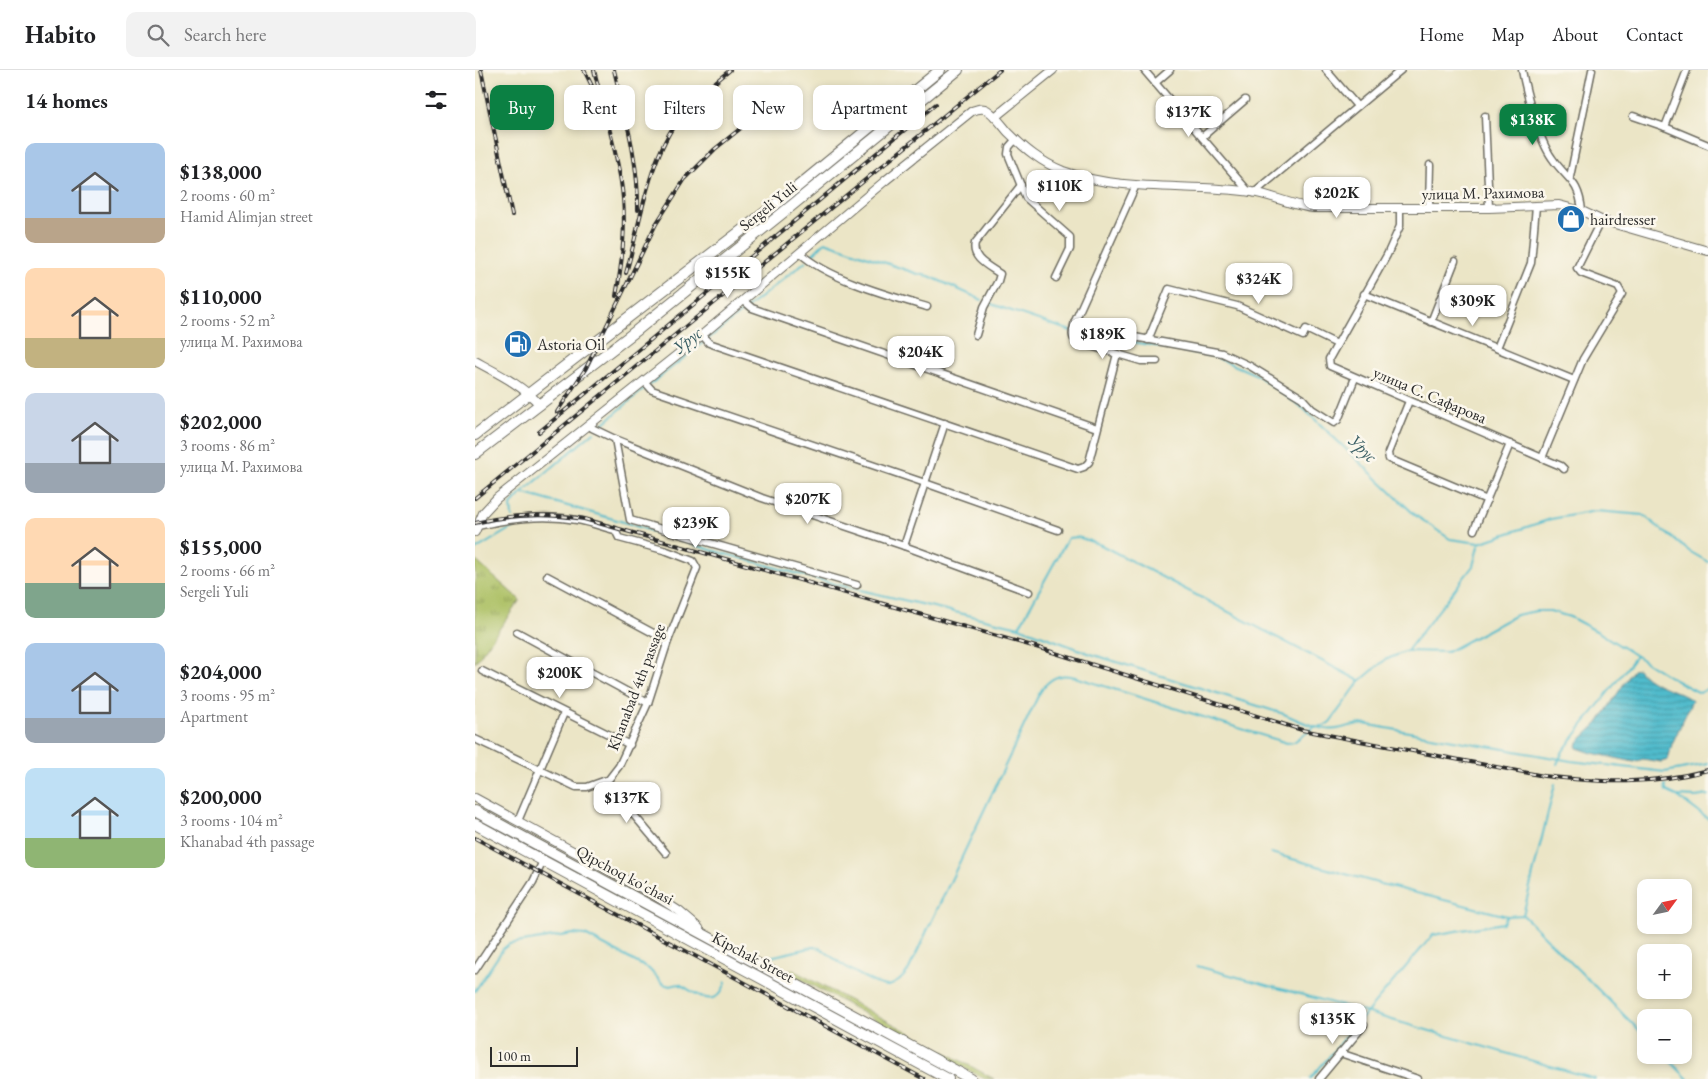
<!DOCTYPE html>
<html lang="en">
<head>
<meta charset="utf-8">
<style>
	body { margin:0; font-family:"EB Garamond",serif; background:#f2f2f2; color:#202124; height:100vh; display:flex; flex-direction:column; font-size:19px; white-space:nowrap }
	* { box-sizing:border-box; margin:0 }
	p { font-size:16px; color:#757577 }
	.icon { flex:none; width:28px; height:28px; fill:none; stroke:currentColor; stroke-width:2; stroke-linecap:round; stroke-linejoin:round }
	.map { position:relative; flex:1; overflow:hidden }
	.drawer { display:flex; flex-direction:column; background:#fff; width:475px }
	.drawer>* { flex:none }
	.hud { position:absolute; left:15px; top:15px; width:475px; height:45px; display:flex; gap:10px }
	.needle { width:32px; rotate:57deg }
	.buttons { position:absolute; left:1162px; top:809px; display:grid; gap:10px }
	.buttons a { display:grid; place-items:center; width:55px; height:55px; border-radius:10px; background:#fff; box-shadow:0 2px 8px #0003; font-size:25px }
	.scale { position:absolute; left:15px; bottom:12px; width:88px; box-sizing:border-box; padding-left:5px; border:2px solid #2b2b2b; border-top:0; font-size:14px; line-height:18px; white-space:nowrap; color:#2b2b2b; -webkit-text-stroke:4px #fbf7ec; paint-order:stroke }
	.price { position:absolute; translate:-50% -42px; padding:0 11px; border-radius:10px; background:#fff; color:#222; font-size:16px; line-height:32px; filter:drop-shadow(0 1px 2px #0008) }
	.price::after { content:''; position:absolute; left:50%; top:30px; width:15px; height:11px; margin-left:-8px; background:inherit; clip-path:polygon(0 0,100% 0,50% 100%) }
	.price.selected { background:#0b8043; color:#fff }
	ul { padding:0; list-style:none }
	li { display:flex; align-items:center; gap:15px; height:125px; padding:0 25px }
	li span { display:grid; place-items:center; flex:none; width:140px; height:100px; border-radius:10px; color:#555 }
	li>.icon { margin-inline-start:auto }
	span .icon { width:60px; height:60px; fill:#fffc; stroke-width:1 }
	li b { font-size:21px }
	h2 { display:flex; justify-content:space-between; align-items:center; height:60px; padding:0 25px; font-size:21px }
	.pill { padding:0 18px; border-radius:10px; background:#fff; box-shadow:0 2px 8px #0003; font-size:18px; line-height:45px }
	.pill.selected { background:#0b8043; color:#fff }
	header { display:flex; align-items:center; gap:30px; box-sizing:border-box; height:70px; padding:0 25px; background:#fff; border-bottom:1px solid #e0e0e0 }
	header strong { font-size:24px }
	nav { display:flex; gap:28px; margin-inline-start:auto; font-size:18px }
	.search { width:350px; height:45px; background:#f2f2f2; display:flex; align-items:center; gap:12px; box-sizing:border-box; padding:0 18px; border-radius:10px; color:#757577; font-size:19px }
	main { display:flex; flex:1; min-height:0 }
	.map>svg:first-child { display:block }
	.grass { fill:url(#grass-tufts); stroke:#6c7648 }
	.water { fill:url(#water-rules); stroke:#3e737c }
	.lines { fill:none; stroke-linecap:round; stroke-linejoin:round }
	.stream { stroke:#50bbcc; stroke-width:2 }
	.minor-casing { stroke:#6e6c61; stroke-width:9 }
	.tertiary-casing { stroke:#6e6c61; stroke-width:10 }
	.primary-casing { stroke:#6e6c61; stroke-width:12 }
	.minor { stroke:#fff; stroke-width:6 }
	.tertiary { stroke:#fff; stroke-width:8 }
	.primary { stroke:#fff; stroke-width:10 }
	.rail-casing { stroke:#2b2b2b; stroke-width:4 }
	.rail { stroke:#fbf7ec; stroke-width:2; stroke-dasharray:5.5; stroke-linecap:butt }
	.labels { text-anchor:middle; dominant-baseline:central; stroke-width:5; stroke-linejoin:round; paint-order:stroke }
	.street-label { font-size:16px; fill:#2b2b2b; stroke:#fbf7ec }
	.poi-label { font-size:16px; fill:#2b2b2b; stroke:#fbf7ec; text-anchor:start }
	.water-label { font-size:18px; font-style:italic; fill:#385d63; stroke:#fbf7ec }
</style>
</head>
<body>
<header>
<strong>Habito</strong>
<div class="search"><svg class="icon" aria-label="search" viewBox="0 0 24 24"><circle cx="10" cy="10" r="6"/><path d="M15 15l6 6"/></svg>Search here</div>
<nav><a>Home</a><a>Map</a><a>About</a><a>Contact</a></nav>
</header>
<main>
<section class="drawer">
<h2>14 homes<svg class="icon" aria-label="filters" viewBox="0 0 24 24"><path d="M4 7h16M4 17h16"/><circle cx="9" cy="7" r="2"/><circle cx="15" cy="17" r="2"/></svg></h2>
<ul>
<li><span style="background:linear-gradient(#a9c7e8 75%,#b9a48a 0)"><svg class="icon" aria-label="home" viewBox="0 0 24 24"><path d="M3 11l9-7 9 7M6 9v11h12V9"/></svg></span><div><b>$138,000</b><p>2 rooms · 60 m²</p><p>Hamid Alimjan street</p></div></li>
<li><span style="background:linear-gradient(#ffd9b3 70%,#c2b280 0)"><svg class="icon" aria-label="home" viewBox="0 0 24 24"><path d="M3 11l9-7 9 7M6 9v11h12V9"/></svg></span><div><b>$110,000</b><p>2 rooms · 52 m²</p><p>улица М. Рахимова</p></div></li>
<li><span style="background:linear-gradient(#c9d6e8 70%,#9aa5b1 0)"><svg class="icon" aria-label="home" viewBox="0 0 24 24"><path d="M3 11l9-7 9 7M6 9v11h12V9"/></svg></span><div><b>$202,000</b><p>3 rooms · 86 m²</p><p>улица М. Рахимова</p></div></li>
<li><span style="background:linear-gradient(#ffd9b3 65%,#7fa58c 0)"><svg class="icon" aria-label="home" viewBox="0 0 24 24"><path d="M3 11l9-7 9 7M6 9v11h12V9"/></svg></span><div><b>$155,000</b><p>2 rooms · 66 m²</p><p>Sergeli Yuli</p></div></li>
<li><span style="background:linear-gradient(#a9c7e8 75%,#9aa5b1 0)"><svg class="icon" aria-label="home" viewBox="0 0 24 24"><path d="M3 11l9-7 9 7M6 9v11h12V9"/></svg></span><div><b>$204,000</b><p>3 rooms · 95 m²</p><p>Apartment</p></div></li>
<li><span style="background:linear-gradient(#bfe0f5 70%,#8fb573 0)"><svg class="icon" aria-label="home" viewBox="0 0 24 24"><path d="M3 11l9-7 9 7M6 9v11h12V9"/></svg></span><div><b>$200,000</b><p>3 rooms · 104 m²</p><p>Khanabad 4th passage</p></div></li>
</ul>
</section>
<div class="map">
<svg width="1233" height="1009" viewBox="0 0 1233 1009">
	<defs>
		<pattern id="grass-tufts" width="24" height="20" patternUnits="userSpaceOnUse" patternTransform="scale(1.25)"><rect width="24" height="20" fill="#acc064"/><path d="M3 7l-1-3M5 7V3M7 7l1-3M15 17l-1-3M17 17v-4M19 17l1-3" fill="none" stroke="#8c9c53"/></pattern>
		<pattern id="water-rules" width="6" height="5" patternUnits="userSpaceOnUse" patternTransform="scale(1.25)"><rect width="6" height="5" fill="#50bbcc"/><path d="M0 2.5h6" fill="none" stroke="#4398a6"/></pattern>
	</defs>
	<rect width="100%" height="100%" fill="#fbf7ec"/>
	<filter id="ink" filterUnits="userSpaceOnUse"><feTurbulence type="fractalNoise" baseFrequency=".02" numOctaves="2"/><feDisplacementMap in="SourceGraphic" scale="10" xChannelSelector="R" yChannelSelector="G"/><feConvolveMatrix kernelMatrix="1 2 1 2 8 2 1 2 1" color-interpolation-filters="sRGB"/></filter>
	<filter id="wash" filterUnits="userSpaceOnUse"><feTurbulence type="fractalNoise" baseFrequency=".0096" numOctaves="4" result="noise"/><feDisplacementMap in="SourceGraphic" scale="20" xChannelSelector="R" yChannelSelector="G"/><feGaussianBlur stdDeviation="1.12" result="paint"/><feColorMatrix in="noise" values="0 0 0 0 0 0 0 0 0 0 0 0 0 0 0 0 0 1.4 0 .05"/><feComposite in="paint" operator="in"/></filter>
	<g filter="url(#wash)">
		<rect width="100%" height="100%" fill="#ebe5c6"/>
		<g class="grass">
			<polygon points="0,490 45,530 0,593"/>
			<polygon points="316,899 446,969 443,972 440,971 312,902"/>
			<polygon points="457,975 519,1009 510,1009 454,979"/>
		</g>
		<path class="water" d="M1163,599C1166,603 1170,607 1175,610C1184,616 1213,625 1217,631L1197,674L1193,690L1186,692L1168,689L1159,692L1117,683L1102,678L1103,672L1123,653L1158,600Z"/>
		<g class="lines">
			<g class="stream">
				<polyline points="334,188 350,172 443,204 454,206 507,230"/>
				<polyline points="516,234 596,261"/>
				<polyline points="600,262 738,286 782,305 829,339 940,445 975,469 1004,473 1076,449 1121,441 1168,445 1214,481 1233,492"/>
				<polyline points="233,269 331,191"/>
				<polyline points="122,359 162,325 229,272"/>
				<path d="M47,423L142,450L236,480L364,515L544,557L616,584L809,644C823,650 847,662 862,659C873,657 877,654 889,654L1096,691L1190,702L1233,694"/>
				<polyline points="37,447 36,435 47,423 119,362"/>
				<polyline points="0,480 38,457 38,452"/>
				<polyline points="544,557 593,468 603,467 626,475 885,611"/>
				<polyline points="932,581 998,496 1004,473"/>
				<polyline points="845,656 849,656 855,652 885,611 910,590 932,581 972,582 1041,545 1061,541 1075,541 1095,547 1125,563 1198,609 1225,623 1233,618"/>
				<polyline points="1082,694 1088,681 1161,586"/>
				<polyline points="1190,715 1191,721 1202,726 1233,749"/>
				<polyline points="1202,726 1221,727 1233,725"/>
				<polyline points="796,783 906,814 1032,846 1048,845 1171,967"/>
				<polyline points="1048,845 1080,714"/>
				<path d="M291,888L338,877C348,877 350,882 357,887C367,895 402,917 413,916C423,914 429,907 434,899L564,624C572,610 584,602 600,607L812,673L819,672L840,656"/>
				<polyline points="722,896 876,938 1120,1009"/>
				<path d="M0,921L28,879L34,874L98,864L110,865L174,899L188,914L195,916L204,914C223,924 240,942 251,912"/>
				<polyline points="1189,985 1213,1009"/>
				<polyline points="835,1009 958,865 1028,853 1032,846"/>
			</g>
		</g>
	</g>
	<g filter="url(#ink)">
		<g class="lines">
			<defs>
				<g id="minor">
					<polyline points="669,0 774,122"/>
					<polyline points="851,0 882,36"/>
					<path d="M1047,0C1051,23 1064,70 1077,88C1092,110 1104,110 1107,141"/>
					<polyline points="680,13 695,0"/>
					<polyline points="1010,46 1014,138"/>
					<polyline points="1158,46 1190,57 1233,75"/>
					<polyline points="1190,57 1212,0"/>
					<polyline points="727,67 770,30"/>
					<polyline points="541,69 534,77 533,84 551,128 595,167 595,179 581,208"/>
					<polyline points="1095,107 1117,0"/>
					<path d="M661,115L600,251C599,258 594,267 602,272L666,291H682"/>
					<polyline points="779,123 926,0"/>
					<polyline points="954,138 955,95"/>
					<polyline points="925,139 925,156 912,185 854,289 855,296 1067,388 1086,396 1089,399"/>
					<path d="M325,183C353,209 415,226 452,237"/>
					<polyline points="889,224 1099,310"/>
					<polyline points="269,231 277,238 622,358"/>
					<polyline points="600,251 610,258 747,283 775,296 827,328 837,339 859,353 863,350 880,308"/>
					<polyline points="956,252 980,191"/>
					<polyline points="227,265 234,273 603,399 609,397 614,392 642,284"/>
					<path d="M501,265L509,237L523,211L525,204C514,196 496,189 500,173L546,115"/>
					<polyline points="673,270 694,219 762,236 828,266 831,259 862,274"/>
					<polyline points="1022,278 1056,193 1061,136"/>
					<polyline points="169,311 177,320 450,413 583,460"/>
					<polyline points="934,331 913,383 914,389 1012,430"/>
					<polyline points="114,355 117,358 140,369 287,428 429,476 554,522"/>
					<polyline points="140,369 155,450 382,515"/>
					<polyline points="1067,388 1108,289 1147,224 1143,217 1106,203 1102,198 1126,150"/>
					<polyline points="999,460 1035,374"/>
					<polyline points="429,476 470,353"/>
					<polyline points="72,506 193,571"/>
					<polyline points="42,562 173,633"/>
					<polyline points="7,601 155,675"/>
					<path d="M0,669L101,717H112L134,709L144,696L173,633L193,571L222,498L218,491L192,481L144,468L140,460C127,457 115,452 102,450C69,444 36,448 3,456"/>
					<polyline points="130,711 191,783"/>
					<polyline points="43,751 89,643"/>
					<polyline points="0,900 58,812 68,791"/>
					<polyline points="865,983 943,1009"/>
					<polyline points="844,1009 889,955"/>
				</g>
				<g id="tertiary">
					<polyline points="520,47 578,0"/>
					<path d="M0,291C24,304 47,315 65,335"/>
					<path d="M0,462L8,443L22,428L227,265L411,110L497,41C502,39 507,37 512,40C520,45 527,55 533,62C550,79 566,92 588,101C648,123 715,113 777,122C798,125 817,136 839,138H1014L1084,135L1107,141L1126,150L1233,181"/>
					<polyline points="0,728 179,825 204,841 224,858"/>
				</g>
				<g id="primary">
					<polyline points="0,365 305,131 465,0"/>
					<polyline points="0,384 161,261 315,137 483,0"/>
					<polyline points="0,741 496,1009"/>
					<polyline points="0,754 473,1009"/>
				</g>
			</defs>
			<use href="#minor" class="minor-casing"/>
			<use href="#tertiary" class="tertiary-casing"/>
			<use href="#primary" class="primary-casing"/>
			<use href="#minor" class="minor"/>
			<use href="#tertiary" class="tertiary"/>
			<use href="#primary" class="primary"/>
			<defs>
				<g id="rail">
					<polyline points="6,0 37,145"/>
					<polyline points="109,0 118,18"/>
					<path d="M119,0C128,37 140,74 146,112C152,149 148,189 141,226"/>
					<path d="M139,0C150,46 164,92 163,140"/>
					<path d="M151,203C167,148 173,83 212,38C224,24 241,12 255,0"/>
					<polyline points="82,342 111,298 181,154 210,109 240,79 303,28"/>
					<polyline points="64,362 461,34"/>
					<polyline points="0,428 525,0"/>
					<path d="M0,453C36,444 73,443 109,449L561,577L827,660L1069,706C1128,713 1175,715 1233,700"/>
					<polyline points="0,768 449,1009"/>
				</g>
			</defs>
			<use href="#rail" class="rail-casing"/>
			<use href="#rail" class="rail"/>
		</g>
	</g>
	<defs>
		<symbol id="shop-disc" viewBox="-11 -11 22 22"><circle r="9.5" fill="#1f6fb2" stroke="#fbf7ec"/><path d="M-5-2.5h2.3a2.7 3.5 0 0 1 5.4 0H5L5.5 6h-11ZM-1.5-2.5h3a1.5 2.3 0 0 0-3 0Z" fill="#fff"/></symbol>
		<symbol id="fuel-disc" viewBox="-11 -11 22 22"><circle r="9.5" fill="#1f6fb2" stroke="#fbf7ec"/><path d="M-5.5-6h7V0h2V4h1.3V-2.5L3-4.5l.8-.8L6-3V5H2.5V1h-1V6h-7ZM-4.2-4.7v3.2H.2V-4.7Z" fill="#fff"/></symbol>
	</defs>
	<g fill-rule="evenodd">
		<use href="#shop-disc" x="1080" y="133" width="32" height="32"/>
		<use href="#fuel-disc" x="27" y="258" width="32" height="32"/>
	</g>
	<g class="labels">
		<g class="street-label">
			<text transform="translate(1008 123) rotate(-1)">улица М. Рахимова</text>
			<text transform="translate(293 136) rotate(-39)">Sergeli Yuli</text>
			<text transform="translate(955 325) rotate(23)">улица С. Сафарова</text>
			<text transform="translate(161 617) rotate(-69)">Khanabad 4th passage</text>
			<text transform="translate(150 805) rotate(28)">Qipchoq ko'chasi</text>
			<text transform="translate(278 887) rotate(28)">Kipchak Street</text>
		</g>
		<g class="poi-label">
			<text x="1115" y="149">hairdresser</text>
			<text x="62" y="274">Astoria Oil</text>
		</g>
		<g class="water-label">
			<text transform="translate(212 270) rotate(-38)">Урус</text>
			<text transform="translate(888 378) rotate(44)">Урус</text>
		</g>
	</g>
</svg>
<div class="buttons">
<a><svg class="needle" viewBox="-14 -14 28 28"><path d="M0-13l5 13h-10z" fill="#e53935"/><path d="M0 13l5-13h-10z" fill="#757577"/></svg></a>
<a>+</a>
<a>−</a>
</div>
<div class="scale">100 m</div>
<b class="price" style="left:714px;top:68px">$137K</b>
<b class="price selected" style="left:1058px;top:76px">$138K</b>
<b class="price" style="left:585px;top:142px">$110K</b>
<b class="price" style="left:862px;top:149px">$202K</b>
<b class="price" style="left:253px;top:229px">$155K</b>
<b class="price" style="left:784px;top:235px">$324K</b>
<b class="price" style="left:998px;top:257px">$309K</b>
<b class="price" style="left:628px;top:290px">$189K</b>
<b class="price" style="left:446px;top:308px">$204K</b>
<b class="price" style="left:333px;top:455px">$207K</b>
<b class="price" style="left:221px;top:479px">$239K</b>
<b class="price" style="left:85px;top:629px">$200K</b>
<b class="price" style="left:152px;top:754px">$137K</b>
<b class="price" style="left:858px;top:975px">$135K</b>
<div class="hud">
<a class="pill selected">Buy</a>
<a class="pill">Rent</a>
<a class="pill">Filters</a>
<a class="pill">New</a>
<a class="pill">Apartment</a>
</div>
</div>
</main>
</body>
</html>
